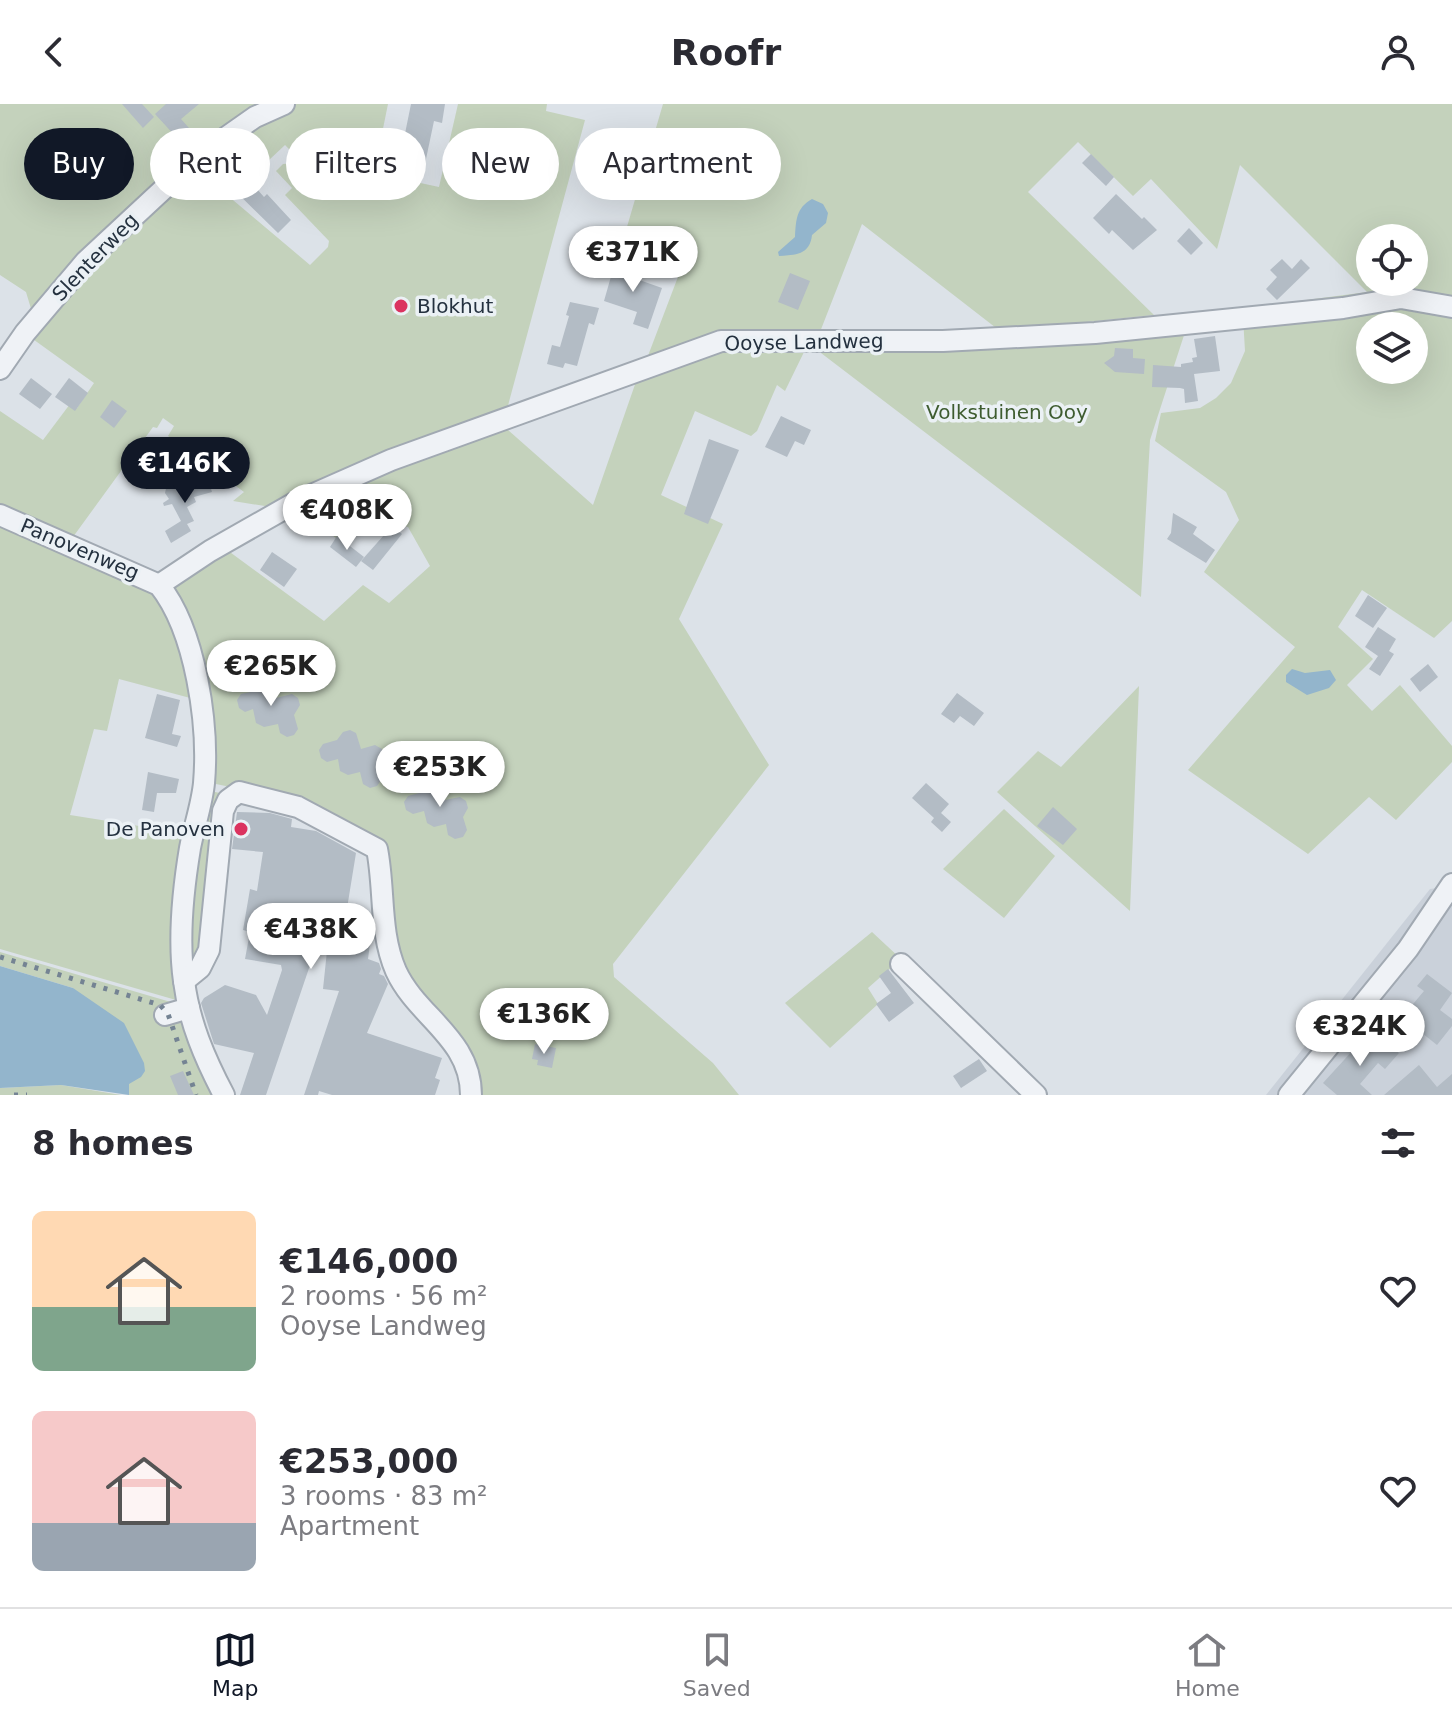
<!DOCTYPE html>
<html lang="en">
<head>
<meta charset="utf-8">
<style>
	body { margin:0; font-family:"DejaVu Sans",sans-serif; background:#f7f7f7; color:#2b2b33; height:100vh; display:flex; flex-direction:column; font-size:30px; white-space:nowrap }
	* { box-sizing:border-box; margin:0 }
	p { font-size:26px; color:#7c7c81 }
	.icon { flex:none; width:44px; height:44px; fill:none; stroke:currentColor; stroke-width:2; stroke-linecap:round; stroke-linejoin:round }
	.map { position:relative; height:991px; overflow:hidden }
	.details { display:flex; flex-direction:column; background:#fff; flex:1 }
	.details>* { flex:none }
	.hud { position:absolute; left:24px; top:24px; width:800px; height:72px; display:flex; gap:16px }
	.controls { position:absolute; left:1356px; top:120px; display:grid; gap:16px }
	.controls a { display:grid; place-items:center; width:72px; height:72px; border-radius:50%; background:#fff; box-shadow:0 8px 32px #0002; font-size:40px }
	.price { position:absolute; translate:-50% -68px; padding:0 18px; border-radius:28px; background:#fff; color:#222; font-size:26px; line-height:52px; filter:drop-shadow(0 2px 4px #0008) }
	.price::after { content:''; position:absolute; left:50%; top:48px; width:24px; height:18px; margin-left:-12px; background:inherit; clip-path:polygon(0 0,100% 0,50% 100%) }
	.price.active { background:#111827; color:#fff }
	ul { padding:0; list-style:none }
	li { display:flex; align-items:center; gap:24px; height:200px; padding:0 32px }
	li span { display:grid; place-items:center; flex:none; width:224px; height:160px; border-radius:12px; color:#555 }
	li>.icon { margin-inline-start:auto }
	span .icon { width:96px; height:96px; fill:#fffc; stroke-width:1 }
	li b { font-size:34px }
	h2 { display:flex; justify-content:space-between; align-items:center; height:96px; padding:0 32px; font-size:34px }
	.pill { padding:0 28px; border-radius:36px; background:#fff; box-shadow:0 8px 32px #0002; font-size:28px; line-height:72px }
	.pill.active { background:#111827; color:#fff }
	header { display:flex; justify-content:space-between; align-items:center; height:104px; padding:0 32px; background:#fff; font-size:36px; font-weight:700 }
	.tab-bar { display:flex; justify-content:space-around; align-items:center; height:112px; border-top:2px solid #e1e1e2; background:#fff; font-size:22px; color:#7c7c81 }
	.tab-bar a { display:grid; justify-items:center; gap:4px }
	.tab-bar .active { color:#111827 }
	.map>svg:first-child { display:block }
	.built { fill:#cad1da }
	.green { fill:#c4d2bc; fill-rule:evenodd }
	.water { fill:#93b5cc }
	.building { fill:#b3bcc5 }
	.lines { fill:none; stroke-linecap:round; stroke-linejoin:round }
	.minor-casing { stroke:#a1a9b2; stroke-width:24 }
	.minor { stroke:#eff2f6; stroke-width:20 }
	.rail { stroke:#748393; stroke-width:5; stroke-dasharray:4 8; stroke-linecap:butt }
	.poi-dot { fill:#db335f; stroke:#ebf1f5; stroke-width:3 }
	.labels { text-anchor:middle; dominant-baseline:central; stroke-width:7; stroke-linejoin:round; paint-order:stroke }
	.street-label { font-size:20px; fill:#24313f; stroke:#ebf1f5 }
	.poi-label { font-size:20px; fill:#24313f; stroke:#ebf1f5; text-anchor:start }
	.park-label { font-size:20px; fill:#3e5c30; stroke:#ebf1f5 }
</style>
</head>
<body>
<header><svg class="icon" aria-label="back" viewBox="0 0 24 24"><path d="M15 5l-7 7 7 7"/></svg>Roofr<svg class="icon" aria-label="person" viewBox="0 0 24 24"><circle cx="12" cy="8" r="4"/><path d="M4 21q1-7 8-7t8 7"/></svg></header>
<div class="map">
<svg width="1452" height="991" viewBox="0 0 1452 991">
	<rect width="100%" height="100%" fill="#dce2e8"/>
	<polygon class="built" points="1452,782 1452,991 1266,991 1430,785"/>
	<g class="green">
		<polygon points="0,0 265,0 32,208 26,188 0,171"/>
		<polygon points="296,0 388,0 374,69 439,83 458,0 547,0 546,7 585,16 506,309 271,403 233,397 244,388 168,332 174,322 163,314 157,324 153,323 73,433 0,402 0,307 43,336 70,300 77,304 94,279 30,233 65,188 194,63 310,161 328,143 329,137 285,91 292,84 276,67 283,60 296,59 297,53 285,41 268,57 241,29"/>
		<path d="M663,0H1452V198L1367,193L1270,202L1268,201L1367,188L1240,61L1217,145L1151,75L1133,92L1078,38L1028,88L1154,211L1000,227L862,120L820,228L646,257L684,157L624,133ZM1370,134H1414V178H1370Z"/>
		<path d="M1344,202L1452,205V517L1434,534L1362,486L1338,523L1373,555L1347,581L1372,607L1400,581L1452,642V658L1396,716L1369,693L1308,750L1188,666L1295,543L1204,468L1239,416L1226,388L1155,337L1161,309L1200,304L1216,294L1231,279L1245,247L1243,213ZM1370,222H1414V266H1370Z"/>
		<polygon points="1187,222 1150,336 1141,493 821,249"/>
		<polygon points="769,237 804,248 785,287 777,281 757,327 751,332 695,307 661,391 723,420 679,515 769,661 613,860 614,873 713,959 739,991 474,991 392,846 386,748 294,696 211,679 173,481 223,443 324,517 363,481 389,499 430,462 408,423 369,411 348,433 343,429 337,435 298,402 500,319 593,401 639,269 709,245"/>
		<polygon points="0,416 156,487 174,524 194,595 119,575 107,627 94,625 70,711 183,729 171,834 176,896 0,845"/>
		<polygon points="1139,582 1130,807 997,688 1038,647 1061,663"/>
		<polygon points="211,687 224,690 203,852 188,851 192,800"/>
		<polygon points="1004,705 1055,752 1004,814 943,765"/>
		<polygon points="872,828 901,855 868,884 878,900 830,944 785,899"/>
		<polygon points="0,848 181,901 215,991 129,991 129,980 73,884 0,862"/>
		<polygon points="61,981 121,991 0,991 0,984"/>
	</g>
	<g class="water">
		<path d="M812,95L823,100L828,109L826,119L812,131C810,151 795,151 779,152L778,148L795,133C796,116 796,104 812,95Z"/>
		<polygon points="1292,565 1305,569 1330,566 1336,576 1329,584 1307,591 1286,578 1286,571"/>
		<polygon points="0,862 73,884 124,919 144,959 145,967 141,973 129,980 129,991 61,981 0,984"/>
	</g>
	<g class="building">
		<polygon points="122,0 142,0 154,13 143,24"/>
		<polygon points="166,0 199,0 181,15 189,24 177,34 155,10"/>
		<polygon points="411,0 445,0 442,19 434,17 422,74 397,69"/>
		<polygon points="1091,50 1114,73 1106,82 1082,59"/>
		<polygon points="241,67 264,93 267,90 291,116 278,129 227,79"/>
		<polygon points="1116,90 1142,115 1144,113 1157,126 1133,146 1112,126 1109,130 1093,114"/>
		<polygon points="1189,124 1203,139 1191,151 1177,137"/>
		<polygon points="616,155 632,161 628,172 662,184 648,225 633,220 637,208 604,197"/>
		<polygon points="1282,155 1292,165 1301,155 1310,164 1277,196 1266,185 1277,173 1270,166"/>
		<polygon points="790,169 810,177 798,206 778,198"/>
		<polygon points="570,198 599,204 594,221 589,219 577,262 565,259 563,264 547,260 552,241 560,243 569,212 566,211"/>
		<polygon points="1215,232 1220,267 1194,270 1198,297 1185,299 1184,285 1180,284 1152,283 1153,261 1181,263 1181,260 1193,258 1192,254 1197,253 1194,235"/>
		<polygon points="1115,244 1133,245 1133,254 1145,255 1144,270 1115,268 1104,259 1114,252"/>
		<polygon points="31,274 52,290 40,305 19,290"/>
		<polygon points="69,274 88,289 75,307 55,293"/>
		<polygon points="112,296 127,307 114,324 100,313"/>
		<polygon points="781,312 811,326 804,341 795,337 787,353 765,343"/>
		<polygon points="709,335 739,346 708,420 684,410"/>
		<polygon points="207,372 212,388 194,393 196,398 187,403 194,417 187,420 191,427 171,439 165,427 181,417 172,400 164,402 163,399 169,395 165,389 167,380 183,386 196,376"/>
		<polygon points="1173,409 1197,423 1193,430 1215,446 1206,459 1167,435 1171,429"/>
		<polygon points="392,422 402,430 373,466 361,457"/>
		<polygon points="337,432 364,453 356,463 330,443"/>
		<polygon points="272,448 297,465 284,483 260,466"/>
		<polygon points="1368,491 1387,504 1373,524 1355,512"/>
		<polygon points="1378,523 1396,535 1389,547 1394,550 1380,572 1369,565 1378,552 1365,543"/>
		<polygon points="1428,560 1438,573 1420,588 1410,575"/>
		<polygon points="267,577 273,580 276,594 292,590 298,594 300,601 294,611 298,625 294,631 287,633 280,629 278,620 264,623 256,619 253,605 245,608 239,604 237,596 241,590 255,587 260,579"/>
		<polygon points="957,589 984,609 974,622 960,612 954,619 941,610"/>
		<polygon points="157,590 180,596 172,630 181,632 177,643 145,634"/>
		<polygon points="350,626 356,629 361,645 375,641 382,645 384,652 378,662 381,676 377,682 370,684 363,680 360,668 348,671 340,667 338,655 327,658 321,654 319,646 323,640 337,636 343,628"/>
		<polygon points="148,668 179,675 176,689 157,689 154,708 142,706"/>
		<polygon points="437,678 443,682 445,696 460,693 466,697 468,704 463,713 467,726 463,733 455,735 448,731 446,720 434,723 427,719 424,707 413,710 406,706 404,698 408,692 423,688 429,679"/>
		<polygon points="926,679 949,700 941,709 951,718 942,728 931,718 934,714 912,694"/>
		<polygon points="1053,703 1077,725 1063,741 1037,722"/>
		<polygon points="237,708 270,709 292,715 291,723 316,727 356,749 343,829 371,832 368,855 379,859 381,865 379,870 384,872 388,880 367,929 442,954 435,974 440,976 435,991 332,991 319,987 318,991 304,991 339,887 323,885 330,818 325,817 266,991 240,991 254,949 214,940 201,899 204,894 225,881 256,891 267,911 282,866 281,861 245,855 250,828 243,826 250,785 257,787 263,748 232,745"/>
		<polygon points="888,865 914,899 889,918 876,900 891,889 879,872"/>
		<polygon points="1427,870 1452,889 1440,906 1452,915 1452,922 1437,941 1417,925 1413,929 1405,922 1399,928 1384,916 1394,905 1403,912 1424,887 1417,882"/>
		<polygon points="1365,933 1377,943 1384,937 1399,949 1385,965 1378,959 1360,980 1372,991 1337,991 1323,979"/>
		<polygon points="535,940 556,944 552,964 537,961 538,956 532,955"/>
		<polygon points="979,955 987,967 961,984 953,972"/>
		<polygon points="1419,961 1437,983 1452,970 1452,991 1384,991"/>
		<polygon points="183,967 194,991 178,991 170,972"/>
	</g>
	<g class="lines">
		<defs>
			<g id="minor">
				<polyline points="0,265 25,229 86,157 198,53 255,13 284,0"/>
				<path d="M0,411L159,481C196,527 209,621 204,679C202,700 194,723 190,744C183,786 178,835 184,877C189,918 205,955 224,991"/>
				<polyline points="159,481 210,447 298,397 391,356 721,237 943,237 1095,229 1343,204 1401,194 1452,203"/>
				<polyline points="901,860 1036,991"/>
				<path d="M184,877L200,864L209,846L223,707L228,696L239,688L298,703L377,745C385,785 379,828 396,867C417,913 471,934 471,991"/>
				<polyline points="165,911 189,904"/>
				<polyline points="1289,991 1408,845 1452,780"/>
			</g>
		</defs>
		<use href="#minor" class="minor-casing"/>
		<use href="#minor" class="minor"/>
		<g class="rail">
			<polyline points="0,853 160,901 168,910 196,991"/>
			<polyline points="14,991 27,991"/>
		</g>
	</g>
	<g class="poi-dot">
		<circle cx="401" cy="202" r="8"/>
		<circle cx="241" cy="725" r="8"/>
	</g>
	<g class="labels">
		<g class="street-label">
			<text transform="translate(95 153) rotate(-46)">Slenterweg</text>
			<text transform="translate(804 238) rotate(-1)">Ooyse Landweg</text>
			<text transform="translate(80 445) rotate(23)">Panovenweg</text>
		</g>
		<g class="poi-label">
			<text x="417" y="202">Blokhut</text>
			<text x="225" y="725" text-anchor="end">De Panoven</text>
		</g>
		<g class="park-label">
			<text x="1007" y="308">Volkstuinen Ooy</text>
		</g>
	</g>
</svg>
<div class="controls">
<a><svg class="icon" aria-label="locate" viewBox="0 0 24 24"><circle cx="12" cy="12" r="6"/><path d="M12 2v4M12 18v4M2 12h4M18 12h4"/></svg></a>
<a><svg class="icon" aria-label="layers" viewBox="0 0 24 24"><path d="M12 4l9 5-9 5-9-5zM3 14l9 5 9-5"/></svg></a>
</div>
<b class="price" style="left:633px;top:190px">€371K</b>
<b class="price active" style="left:185px;top:401px">€146K</b>
<b class="price" style="left:347px;top:448px">€408K</b>
<b class="price" style="left:271px;top:604px">€265K</b>
<b class="price" style="left:440px;top:705px">€253K</b>
<b class="price" style="left:311px;top:867px">€438K</b>
<b class="price" style="left:544px;top:952px">€136K</b>
<b class="price" style="left:1360px;top:964px">€324K</b>
<div class="hud">
<a class="pill active">Buy</a>
<a class="pill">Rent</a>
<a class="pill">Filters</a>
<a class="pill">New</a>
<a class="pill">Apartment</a>
</div>
</div>
<section class="details">
<h2>8 homes<svg class="icon" aria-label="filters" viewBox="0 0 24 24"><path d="M4 7h16M4 17h16"/><circle cx="9" cy="7" r="2"/><circle cx="15" cy="17" r="2"/></svg></h2>
<ul>
<li><span style="background:linear-gradient(#ffd9b3 60%,#7fa58c 0)"><svg class="icon" aria-label="home" viewBox="0 0 24 24"><path d="M3 11l9-7 9 7M6 9v11h12V9"/></svg></span><div><b>€146,000</b><p>2 rooms · 56 m²</p><p>Ooyse Landweg</p></div><svg class="icon" aria-label="heart" viewBox="0 0 24 24"><path d="M12 20l-8-8c-3-5 5-10 8-4 3-6 11-1 8 4z"/></svg></li>
<li><span style="background:linear-gradient(#f6c9c9 70%,#9aa5b1 0)"><svg class="icon" aria-label="home" viewBox="0 0 24 24"><path d="M3 11l9-7 9 7M6 9v11h12V9"/></svg></span><div><b>€253,000</b><p>3 rooms · 83 m²</p><p>Apartment</p></div><svg class="icon" aria-label="heart" viewBox="0 0 24 24"><path d="M12 20l-8-8c-3-5 5-10 8-4 3-6 11-1 8 4z"/></svg></li>
</ul>
</section>
<nav class="tab-bar">
<a class="active"><svg class="icon" aria-label="map" viewBox="0 0 24 24"><path d="M3 6l6-2 6 2 6-2v14l-6 2-6-2-6 2zM9 4v14M15 6v14"/></svg>Map</a>
<a><svg class="icon" aria-label="saved" viewBox="0 0 24 24"><path d="M7 4h10v16l-5-4-5 4z"/></svg>Saved</a>
<a><svg class="icon" aria-label="home" viewBox="0 0 24 24"><path d="M3 11l9-7 9 7M6 9v11h12V9"/></svg>Home</a>
</nav>
</body>
</html>
